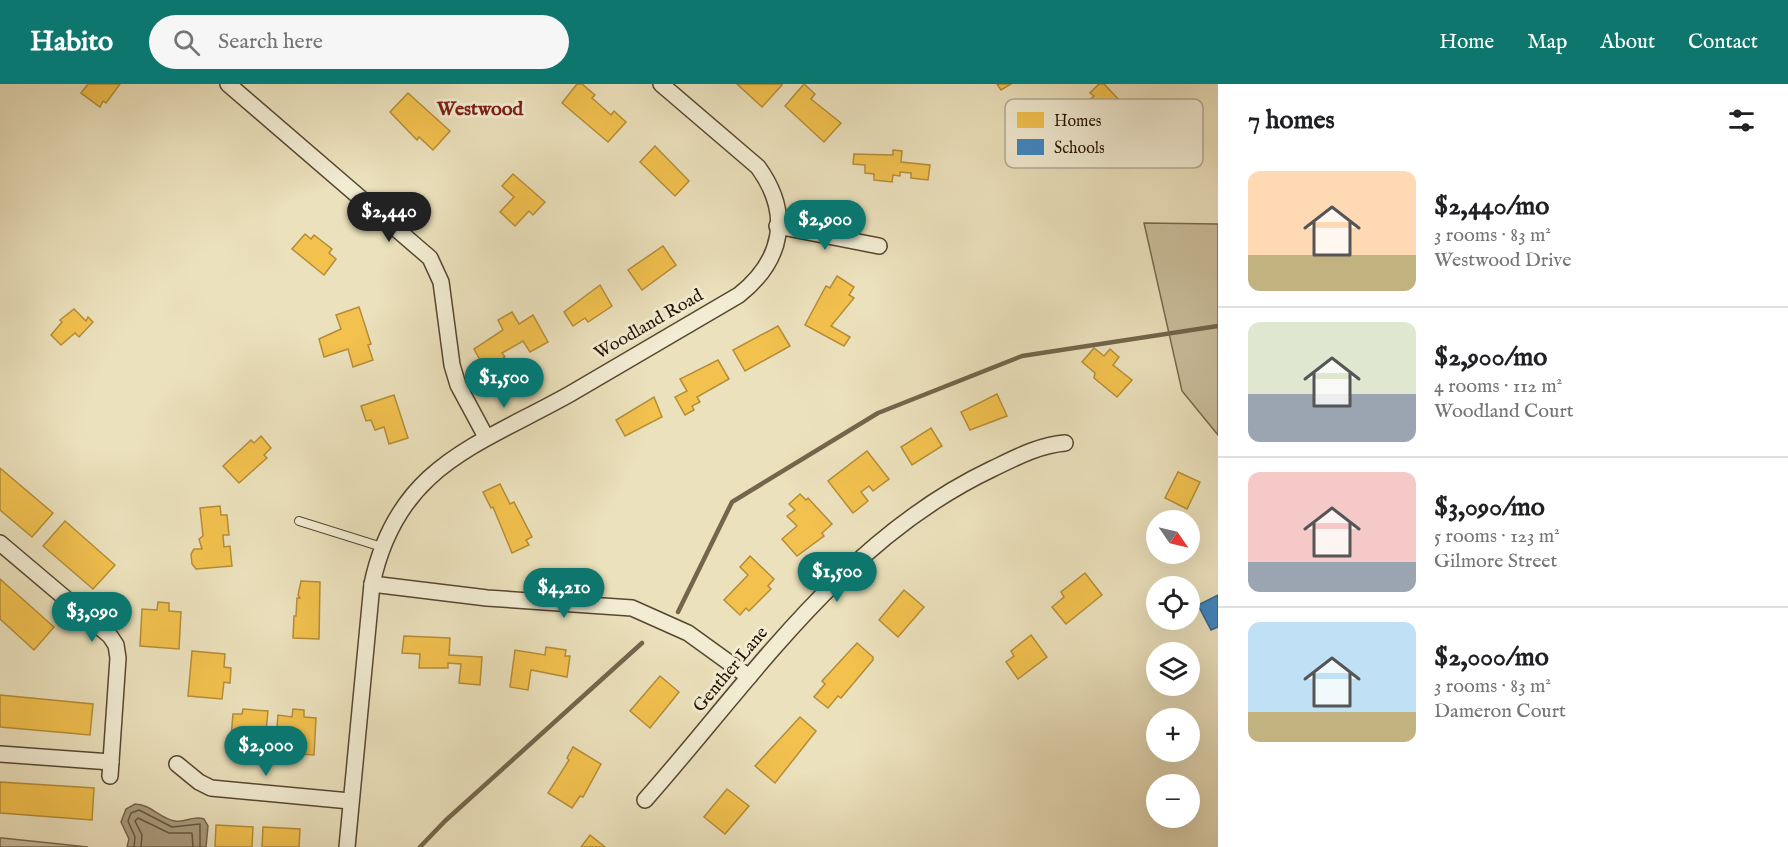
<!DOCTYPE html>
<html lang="en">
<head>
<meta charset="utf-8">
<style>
	body { margin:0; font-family:"IM FELL English",serif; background:#f6f6f6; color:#202124; height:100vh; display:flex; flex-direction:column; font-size:22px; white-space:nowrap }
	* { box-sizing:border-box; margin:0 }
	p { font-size:20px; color:#757577 }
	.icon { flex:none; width:33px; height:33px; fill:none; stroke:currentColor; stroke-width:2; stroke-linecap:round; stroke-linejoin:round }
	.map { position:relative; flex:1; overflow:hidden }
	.drawer { display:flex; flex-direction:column; background:#fff; width:570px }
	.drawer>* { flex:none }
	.needle { width:39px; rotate:124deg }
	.tools { position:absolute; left:1146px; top:426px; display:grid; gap:12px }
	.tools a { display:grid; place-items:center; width:54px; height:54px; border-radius:50%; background:#fff; box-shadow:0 6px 24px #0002; font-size:30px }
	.price { position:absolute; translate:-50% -51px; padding:0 14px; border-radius:21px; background:#0f766e; color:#fff; font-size:20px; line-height:39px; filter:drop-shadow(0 2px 3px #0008) }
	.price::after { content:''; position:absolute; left:50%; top:36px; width:18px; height:14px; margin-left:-9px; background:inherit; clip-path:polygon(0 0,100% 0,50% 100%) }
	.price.active { background:#222; color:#fff }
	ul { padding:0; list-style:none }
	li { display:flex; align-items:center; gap:18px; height:150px; padding:0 30px }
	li+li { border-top:2px solid #e0e0e0 }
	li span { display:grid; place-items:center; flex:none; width:168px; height:120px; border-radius:12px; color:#555 }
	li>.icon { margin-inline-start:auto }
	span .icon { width:72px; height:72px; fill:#fffc; stroke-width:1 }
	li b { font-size:26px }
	h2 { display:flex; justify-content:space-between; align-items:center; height:72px; padding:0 30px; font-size:26px }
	header { display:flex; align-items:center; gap:36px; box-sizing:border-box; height:84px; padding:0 30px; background:#0f766e; color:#fff }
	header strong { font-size:28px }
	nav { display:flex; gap:33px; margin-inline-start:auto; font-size:21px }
	.search { width:420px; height:54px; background:#f6f6f6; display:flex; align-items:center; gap:15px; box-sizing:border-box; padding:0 21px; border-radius:33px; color:#757577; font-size:22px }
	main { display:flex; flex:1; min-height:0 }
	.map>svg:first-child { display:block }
	.green { fill:#cabe9c; stroke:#78694e; stroke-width:1.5 }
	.water { fill:#a89b7c; stroke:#74654b; stroke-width:1.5 }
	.homes { fill:#f2c14e; stroke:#b58d37; stroke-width:1.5 }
	.schools { fill:#3f88c5; stroke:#38658a; stroke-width:1.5 }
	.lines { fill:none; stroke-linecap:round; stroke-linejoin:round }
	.shore { stroke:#67583e; stroke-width:1.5 }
	.stream { stroke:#74654b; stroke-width:4.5 }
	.service-casing { stroke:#574730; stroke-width:10 }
	.minor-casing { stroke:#574730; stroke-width:18 }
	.service { stroke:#f2ecd3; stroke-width:8 }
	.minor { stroke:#f2ecd3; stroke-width:15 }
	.labels { text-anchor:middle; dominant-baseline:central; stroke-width:6; stroke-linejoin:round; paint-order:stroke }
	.street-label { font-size:18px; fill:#261401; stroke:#f2ecd3 }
	.neighbourhood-label { font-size:20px; font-weight:bold; fill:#7a1f14; stroke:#f2ecd3 }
	.key { fill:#f2ecd3; stroke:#b5ab94; stroke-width:1.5 }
	.key-label { font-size:16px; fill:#261401 }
</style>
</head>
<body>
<header>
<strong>Habito</strong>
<div class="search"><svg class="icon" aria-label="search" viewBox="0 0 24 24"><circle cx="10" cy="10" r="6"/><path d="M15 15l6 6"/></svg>Search here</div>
<nav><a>Home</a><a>Map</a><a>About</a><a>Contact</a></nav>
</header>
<main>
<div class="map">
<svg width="1218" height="763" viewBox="0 0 1218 763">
	<rect width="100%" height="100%" fill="#ebe1bc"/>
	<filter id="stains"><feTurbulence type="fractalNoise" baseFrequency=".00333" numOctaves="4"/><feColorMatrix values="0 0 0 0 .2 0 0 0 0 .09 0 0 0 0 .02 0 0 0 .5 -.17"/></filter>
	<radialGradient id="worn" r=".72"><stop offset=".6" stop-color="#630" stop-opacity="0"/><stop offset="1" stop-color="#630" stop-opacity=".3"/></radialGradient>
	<g class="green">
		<polygon points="1144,139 1218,140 1218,351 1182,307"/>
		<polygon points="0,754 2,754 88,763 0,763"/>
	</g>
	<path class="water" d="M135,720C151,720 160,735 175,737C186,739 193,731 204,735L208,742L206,763H127L129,755L121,738L126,725Z"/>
	<g class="homes">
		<polygon points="88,0 120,0 106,19 103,17 100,23 81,9"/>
		<polygon points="577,0 582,0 595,11 592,14 611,31 614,27 626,38 608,58 562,19"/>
		<polygon points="737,0 781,0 782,1 762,23"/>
		<polygon points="804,0 815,10 811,15 841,39 824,58 785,22"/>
		<polygon points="997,0 1011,0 1001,6"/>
		<polygon points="1099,0 1104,0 1124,21 1114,31 1118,35 1102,55 1084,36 1081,39 1072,31 1094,12 1090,9"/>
		<polygon points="408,9 450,47 433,66 419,53 417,56 390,28"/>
		<polygon points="655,62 689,97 675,112 640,78"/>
		<polygon points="893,66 902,67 901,78 930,81 928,96 911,94 911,89 900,88 900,92 893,91 892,98 874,96 874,90 865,89 865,81 853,80 854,70 893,71"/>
		<polygon points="513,90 545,118 533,131 529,127 515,142 500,128 514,113 502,102"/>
		<polygon points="305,150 311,155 314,151 332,165 329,169 336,175 324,191 292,165"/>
		<polygon points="663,162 676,181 642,206 628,186"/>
		<polygon points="837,192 854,203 849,211 854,214 831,242 850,253 844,262 805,241 826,202 830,204"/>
		<polygon points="600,201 612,222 588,238 585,234 573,242 564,228"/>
		<polygon points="359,223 371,260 368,261 373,276 353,283 348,265 324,273 319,255 341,245 336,231"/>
		<polygon points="74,225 86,237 88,233 93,238 79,253 75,249 61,261 51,251 62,238 60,236"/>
		<polygon points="512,228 519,240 533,231 548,258 530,268 523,257 502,269 505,273 485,285 474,265 503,246 498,236"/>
		<polygon points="778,242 790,262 745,287 733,266"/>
		<polygon points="1094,264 1104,272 1110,265 1119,273 1113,281 1132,296 1117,313 1094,294 1095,289 1082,278"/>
		<polygon points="718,276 729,295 697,313 700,318 692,322 694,326 685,331 675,313 687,307 680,295"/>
		<polygon points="997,310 1007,332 970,346 961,328"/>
		<polygon points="394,311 408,354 389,360 384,343 375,346 371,336 366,337 361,322"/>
		<polygon points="654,313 662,333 625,352 616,336"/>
		<polygon points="931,344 942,362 912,381 901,363"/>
		<polygon points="261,352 271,364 264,371 267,374 239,399 223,382 251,356 254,359"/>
		<polygon points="867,367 889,395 873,407 869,402 861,408 868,417 853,429 828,397"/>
		<polygon points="0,384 53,429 32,453 0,426"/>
		<polygon points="1178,388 1200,398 1187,425 1165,414"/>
		<polygon points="500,400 510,420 514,418 532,453 526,456 529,461 512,469 493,423 491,424 483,408"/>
		<polygon points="800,410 806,416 808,414 832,440 822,449 824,452 797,472 782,455 797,442 787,432 795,426 789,420"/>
		<polygon points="220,422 221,431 227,431 229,451 223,451 224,463 230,462 232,482 196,485 192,480 191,470 194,465 202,465 199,455 203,452 200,424"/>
		<polygon points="65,437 115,481 93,505 43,462"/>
		<polygon points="750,472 774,495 768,502 771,505 749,527 746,524 740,531 724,516 748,491 740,483"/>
		<polygon points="1085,489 1102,511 1066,540 1052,523 1064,513 1061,508"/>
		<polygon points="0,495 54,543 34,566 0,535"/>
		<polygon points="301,497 320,498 319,555 293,554 294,532 296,532 297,514 300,514 298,511"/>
		<polygon points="904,506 924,523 898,553 879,536"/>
		<polygon points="158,518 169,519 169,527 181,528 179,565 140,562 142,525 157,526"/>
		<polygon points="1031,551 1047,573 1018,595 1006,578 1014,572 1011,567"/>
		<polygon points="404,552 450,554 449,571 482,573 480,601 459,599 461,580 448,579 448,584 419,584 420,570 402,569"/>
		<polygon points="857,559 873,573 873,576 841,614 838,612 828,624 814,613 825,600 822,597"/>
		<polygon points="546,563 566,566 565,572 570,572 567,593 531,586 528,606 510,603 515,566 545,571"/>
		<polygon points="192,567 225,570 224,583 231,584 230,599 224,598 222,615 188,612"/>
		<polygon points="660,592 679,608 650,644 630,627"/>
		<polygon points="0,611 93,620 90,651 0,643"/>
		<polygon points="243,625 268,627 264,668 230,665 233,630 242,630"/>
		<polygon points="293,625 304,626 304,633 316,634 314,671 275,668 278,631 292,633"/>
		<polygon points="800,633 816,647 775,699 755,682"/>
		<polygon points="573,663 601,680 583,713 580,712 572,724 548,709 569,676 567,674"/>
		<polygon points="0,698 94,704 92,736 0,729"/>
		<polygon points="727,705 749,722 725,750 704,733"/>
		<polygon points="216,741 253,743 252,763 215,763"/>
		<polygon points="263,743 300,745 299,763 262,763"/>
		<polygon points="590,751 605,763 581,763"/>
	</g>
	<polygon class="schools" points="1218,511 1218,543 1211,546 1198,521"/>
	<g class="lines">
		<g class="shore">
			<polyline points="134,763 135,753 128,737 131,729 139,726 172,743 200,740 200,763"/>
			<polyline points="141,763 142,751 135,737 138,734 169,749 192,749 193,763"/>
		</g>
		<g class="stream">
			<polyline points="678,528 732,418 878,329 1022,272 1218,242"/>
			<polyline points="420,763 445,737 642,559"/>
		</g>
		<defs>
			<polyline id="service" points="299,437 382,463"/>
			<g id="minor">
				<polyline points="228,0 430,174 441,198 452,281 458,301 486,353"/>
				<polyline points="777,142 879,162"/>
				<polyline points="0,459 110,552 116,561 118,574 110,692"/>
				<polyline points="372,500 487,514 632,524 688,549 749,593"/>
				<polyline points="0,670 111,678"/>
				<polyline points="177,680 199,698 211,704 350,717"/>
				<path d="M645,716C751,596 844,455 992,385C1015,374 1039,361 1065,359"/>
				<path d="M347,763L372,500C397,382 477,362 570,310C627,277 683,244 739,211C783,176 792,130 758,83L661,0"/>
			</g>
		</defs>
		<use href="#service" class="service-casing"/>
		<use href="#minor" class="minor-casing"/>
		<use href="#service" class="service"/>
		<use href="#minor" class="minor"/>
	</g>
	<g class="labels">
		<g class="street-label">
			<text transform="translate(649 241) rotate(-30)">Woodland Road</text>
			<text transform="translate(731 586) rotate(-50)">Genther Lane</text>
		</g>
		<g class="neighbourhood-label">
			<text x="480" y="25">Westwood</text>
		</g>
	</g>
	<rect x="1005" y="15" width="198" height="69" rx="9" class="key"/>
	<rect x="1017" y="28" width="27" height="16" fill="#f2c14e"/>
	<rect x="1017" y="55" width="27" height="16" fill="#3f88c5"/>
	<g class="key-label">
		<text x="1054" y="42">Homes</text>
		<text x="1054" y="69">Schools</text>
	</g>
	<rect width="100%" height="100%" filter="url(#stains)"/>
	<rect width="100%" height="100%" fill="url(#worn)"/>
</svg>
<div class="tools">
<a><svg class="needle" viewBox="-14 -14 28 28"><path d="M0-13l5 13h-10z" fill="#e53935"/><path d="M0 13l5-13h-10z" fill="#757577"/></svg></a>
<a><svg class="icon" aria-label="locate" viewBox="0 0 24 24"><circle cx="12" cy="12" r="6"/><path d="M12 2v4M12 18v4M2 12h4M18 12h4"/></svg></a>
<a><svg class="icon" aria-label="layers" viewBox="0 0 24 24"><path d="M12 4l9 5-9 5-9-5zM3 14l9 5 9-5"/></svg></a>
<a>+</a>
<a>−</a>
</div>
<b class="price active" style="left:389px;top:159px">$2,440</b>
<b class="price" style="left:825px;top:167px">$2,900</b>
<b class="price" style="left:504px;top:325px">$1,500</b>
<b class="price" style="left:837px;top:519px">$1,500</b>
<b class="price" style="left:564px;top:535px">$4,210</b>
<b class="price" style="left:92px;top:559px">$3,090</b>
<b class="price" style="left:266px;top:693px">$2,000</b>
</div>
<section class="drawer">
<h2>7 homes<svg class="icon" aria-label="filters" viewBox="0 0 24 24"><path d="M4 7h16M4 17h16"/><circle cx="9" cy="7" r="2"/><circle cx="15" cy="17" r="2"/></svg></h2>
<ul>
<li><span style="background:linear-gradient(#ffd9b3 70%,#c2b280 0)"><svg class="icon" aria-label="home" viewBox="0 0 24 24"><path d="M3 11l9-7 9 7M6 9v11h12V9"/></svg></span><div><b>$2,440/mo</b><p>3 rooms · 83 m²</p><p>Westwood Drive</p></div></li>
<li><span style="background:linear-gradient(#dfe7d0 60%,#9aa5b1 0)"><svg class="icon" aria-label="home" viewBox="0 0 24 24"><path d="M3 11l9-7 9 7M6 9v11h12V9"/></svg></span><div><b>$2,900/mo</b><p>4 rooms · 112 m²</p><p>Woodland Court</p></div></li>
<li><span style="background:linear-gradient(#f6c9c9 75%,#9aa5b1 0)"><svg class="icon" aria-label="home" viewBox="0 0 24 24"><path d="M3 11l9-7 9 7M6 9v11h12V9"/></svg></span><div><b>$3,090/mo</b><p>5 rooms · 123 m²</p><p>Gilmore Street</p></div></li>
<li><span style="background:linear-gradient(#bfe0f5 75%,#c2b280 0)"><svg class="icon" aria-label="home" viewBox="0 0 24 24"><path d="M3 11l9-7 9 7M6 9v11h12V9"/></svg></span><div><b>$2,000/mo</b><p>3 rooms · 83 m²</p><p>Dameron Court</p></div></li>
</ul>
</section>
</main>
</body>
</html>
